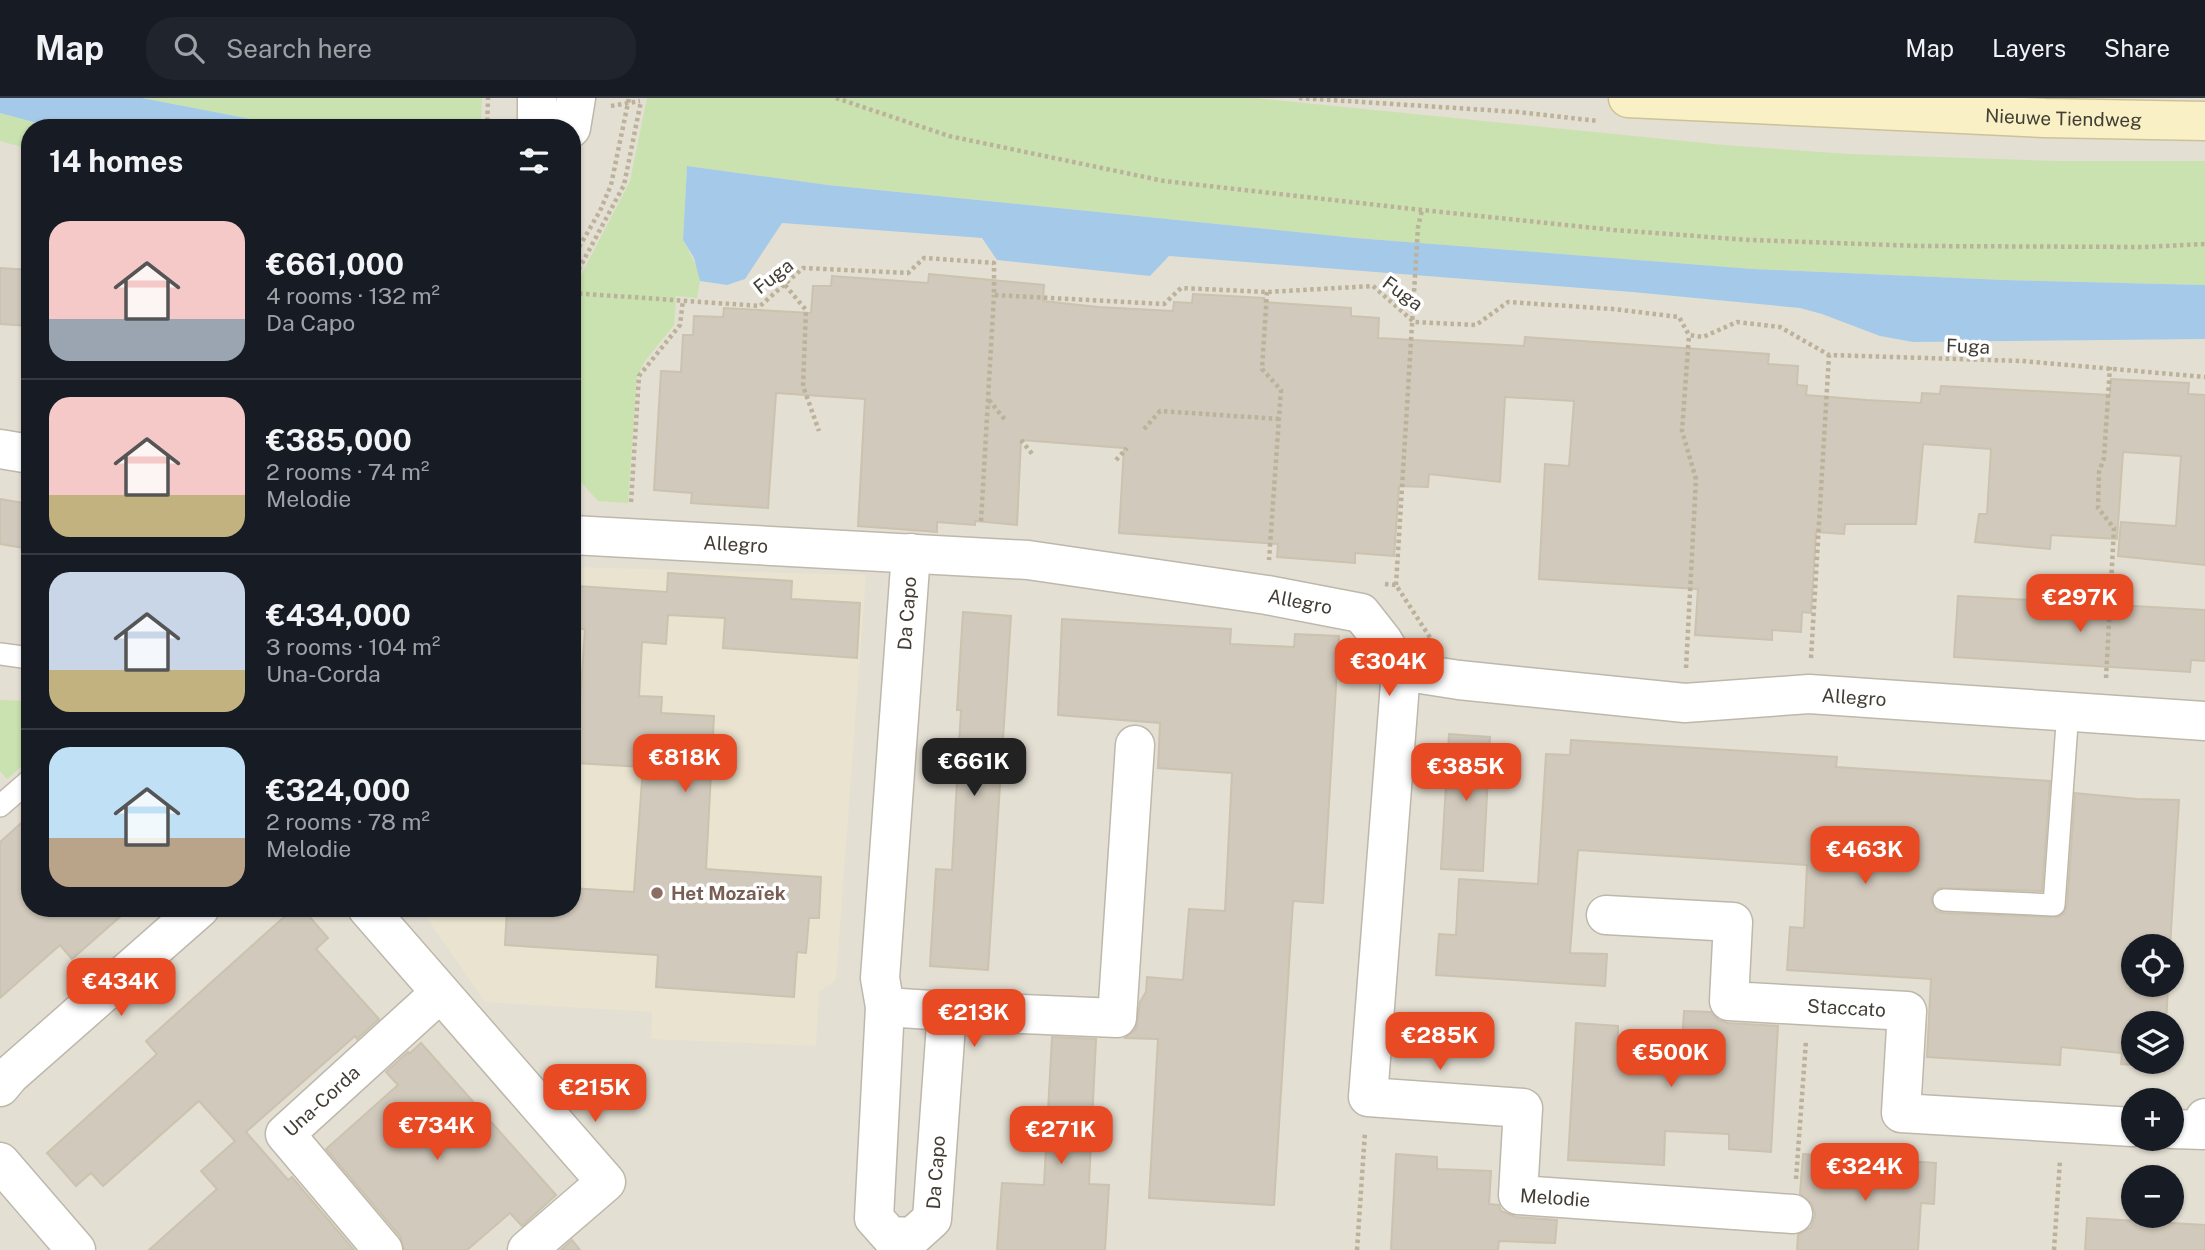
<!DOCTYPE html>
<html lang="en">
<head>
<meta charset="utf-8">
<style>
	body { margin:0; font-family:"Public Sans",sans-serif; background:#20242c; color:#f1f3f6; height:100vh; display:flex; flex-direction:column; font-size:26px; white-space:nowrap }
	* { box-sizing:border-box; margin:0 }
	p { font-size:23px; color:#9ea1a6 }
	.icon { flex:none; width:38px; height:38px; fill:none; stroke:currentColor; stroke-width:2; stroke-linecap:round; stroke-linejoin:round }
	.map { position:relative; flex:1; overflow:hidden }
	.drawer { position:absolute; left:21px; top:21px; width:560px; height:798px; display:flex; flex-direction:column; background:#171b24; border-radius:28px; box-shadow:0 2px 5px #0004 }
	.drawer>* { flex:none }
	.controls { position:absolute; left:2121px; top:836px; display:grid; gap:14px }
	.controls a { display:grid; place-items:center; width:63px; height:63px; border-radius:50%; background:#171b24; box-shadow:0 2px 5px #0004; font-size:35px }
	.price { position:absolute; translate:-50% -60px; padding:0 16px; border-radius:14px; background:#e84b24; color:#fff; font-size:23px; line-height:46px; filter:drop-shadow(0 2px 4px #0008) }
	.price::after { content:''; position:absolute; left:50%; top:42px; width:21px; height:16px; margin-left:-10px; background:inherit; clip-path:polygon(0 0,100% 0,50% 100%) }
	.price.selected { background:#222; color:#fff }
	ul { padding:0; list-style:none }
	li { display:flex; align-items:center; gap:21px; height:175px; padding:0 28px }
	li+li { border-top:2px solid #363941 }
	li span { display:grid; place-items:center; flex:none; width:196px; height:140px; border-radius:21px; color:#555 }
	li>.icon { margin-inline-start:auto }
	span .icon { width:84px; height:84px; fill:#fffc; stroke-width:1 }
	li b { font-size:30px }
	h2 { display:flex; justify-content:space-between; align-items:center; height:84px; padding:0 28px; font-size:30px }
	header { display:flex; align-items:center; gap:42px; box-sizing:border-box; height:98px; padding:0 35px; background:#171b24; border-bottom:2px solid #363941 }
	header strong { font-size:33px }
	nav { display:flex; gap:38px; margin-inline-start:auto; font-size:24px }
	.search { width:490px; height:63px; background:#20242c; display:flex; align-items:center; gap:18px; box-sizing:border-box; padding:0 24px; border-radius:28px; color:#9ea1a6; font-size:26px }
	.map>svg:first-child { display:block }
	.residential { fill:#e4dfd3; fill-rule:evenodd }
	.education { fill:#e9e3cf }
	.green { fill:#c9e2b0 }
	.water { fill:#a5cae9 }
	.building { fill:#d1c9bb; stroke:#cbc2af; stroke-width:2 }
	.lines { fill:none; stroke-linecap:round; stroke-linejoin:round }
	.lane-casing { stroke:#beb8ab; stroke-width:24 }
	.street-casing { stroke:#beb8ab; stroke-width:41 }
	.secondary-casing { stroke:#cdc297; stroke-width:41 }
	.path { stroke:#bcb19a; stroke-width:4.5; stroke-dasharray:3.5 3.5; stroke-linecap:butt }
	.lane { stroke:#fff; stroke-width:21 }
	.street { stroke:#fff; stroke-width:38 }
	.secondary { stroke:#faf0c5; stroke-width:38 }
	.education-dot { fill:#8d6e63; stroke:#fff; stroke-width:2.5 }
	.labels { text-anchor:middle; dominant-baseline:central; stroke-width:7; stroke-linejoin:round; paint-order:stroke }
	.street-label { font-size:19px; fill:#423e35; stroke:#fff }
	.education-label { font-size:19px; font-weight:bold; fill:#785e54; stroke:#fff; text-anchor:start }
</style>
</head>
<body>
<header>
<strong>Map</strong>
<div class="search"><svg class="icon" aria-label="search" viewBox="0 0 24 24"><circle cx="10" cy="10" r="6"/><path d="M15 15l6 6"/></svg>Search here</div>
<nav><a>Map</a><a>Layers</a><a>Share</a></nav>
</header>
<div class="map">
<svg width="2205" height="1152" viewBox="0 0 2205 1152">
	<rect width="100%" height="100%" fill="#f1ede4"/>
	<path class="residential" d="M0,0H2205V1152H0ZM30,30H572V810H30ZM2133,849H2172V887H2133ZM2133,926H2172V964H2133ZM2133,1003H2172V1041H2133ZM2133,1080H2172V1118H2133Z"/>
	<polygon class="education" points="572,469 866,477 836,882 819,894 816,948 651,941 652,914 485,904 420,810 572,810"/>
	<g class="green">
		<polygon points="142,0 482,0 481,30 297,30"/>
		<polygon points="647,0 1255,0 1724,47 1848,56 2057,63 2205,63 2205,187 2004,182 1753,171 1356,140 828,87 687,68 683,142 698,171 700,183 697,200 676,198 674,227 645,263 637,279 628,405 598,403 572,374 573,209 580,179 630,83"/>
		<polygon points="0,15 55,30 30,30 30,51 0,43"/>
		<polygon points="0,602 30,603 30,661 7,681 0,673"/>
	</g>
	<g class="water">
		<polygon points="0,0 142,0 297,30 55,30 0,15"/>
		<polygon points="687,68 828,87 1356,140 1753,171 2004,182 2205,187 2205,241 1913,244 1880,238 1822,216 1800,210 1632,194 1169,158 1150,178 997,162 982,140 782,125 745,181 727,187 700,183 694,160 683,142"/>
	</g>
	<g class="building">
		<polygon points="0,170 30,172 30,228 0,226"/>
		<polygon points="929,176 1044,187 1043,203 1098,209 1173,213 1174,204 1192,205 1193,196 1264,200 1264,204 1351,210 1351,218 1379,220 1378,240 1524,248 1525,239 1769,256 1768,266 1798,268 1797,287 1807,288 1806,297 1867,302 1921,305 1922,295 1940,296 1941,288 2110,297 2111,281 2189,285 2188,296 2205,297 2205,467 2118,458 2121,424 2176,428 2181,358 2123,354 2117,441 2051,437 2050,451 1975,444 1979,416 1987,416 1991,351 1923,346 1916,426 1845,426 1844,436 1816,434 1811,515 1802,514 1801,534 1772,532 1772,542 1695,537 1698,491 1539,481 1545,366 1569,368 1574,303 1505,299 1500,384 1429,376 1428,389 1399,388 1394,458 1355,455 1355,465 1277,459 1278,446 1119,435 1124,350 1021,342 1017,427 975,423 975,427 937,424 937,434 858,428 865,301 776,295 768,410 691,405 692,395 654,392 661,273 681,274 683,237 693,237 694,218 723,219 724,210 811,215 813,188 831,188 832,178 928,185"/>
		<polygon points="0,401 30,406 30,451 0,446"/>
		<polygon points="668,475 792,483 791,501 860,505 857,560 723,550 725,520 668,517 666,546 642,544 639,598 662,599 661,615 714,618 706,771 821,779 819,820 809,820 806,855 797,854 794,899 656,889 658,857 505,847 507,810 572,810 572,790 634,794 643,669 576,665 585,531 575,531 578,488 667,494"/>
		<polygon points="1958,498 2205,512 2205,563 2191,562 2190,574 1954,559"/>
		<polygon points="963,514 1011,518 988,872 930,868 936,771 952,772 961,612 957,612"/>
		<polygon points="1062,521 1231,531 1230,546 1294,549 1295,536 1339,538 1323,805 1293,803 1274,1107 1149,1100 1158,941 1125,940 1136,931 1140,904 1146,894 1147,879 1183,882 1189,811 1225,813 1232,675 1158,670 1160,625 1058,617"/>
		<polygon points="1449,636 1490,639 1483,773 1441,771"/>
		<polygon points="1571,642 1837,659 1836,669 2050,683 2042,793 1939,790 1933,796 1931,802 1936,813 1943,815 2059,819 2064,815 2067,808 2075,695 2137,701 2179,702 2170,849 2133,849 2133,887 2168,887 2166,926 2133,926 2133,964 2163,964 2163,969 2121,966 2122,955 2061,949 2060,967 1927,959 1931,881 1787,872 1790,829 1804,830 1807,767 1578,752 1570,855 1607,856 1605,888 1436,877 1439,836 1456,837 1459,781 1538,786 1546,656 1570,657"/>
		<polygon points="30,717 30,810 130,810 72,861 60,847 0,900 0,744"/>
		<polygon points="294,810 302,810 328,840 316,851 379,921 357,941 355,938 246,1034 288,1082 292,1079 354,1152 149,1152 217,1091 201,1073 235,1043 199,1003 103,1088 91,1075 76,1088 47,1055 157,956 146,943"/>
		<polygon points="1684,913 1711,914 1718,922 1728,925 1778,928 1771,1054 1729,1051 1729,1036 1665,1033 1664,1067 1568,1062 1576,925 1618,928 1618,942 1673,944 1682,948"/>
		<polygon points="1052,939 1096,941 1089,1086 1109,1087 1105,1152 997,1152 1002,1085 1044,1087"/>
		<polygon points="421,945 556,1097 522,1128 510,1115 467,1152 404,1152 400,1138 326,1051 398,987 386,974 408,954 409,956"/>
		<polygon points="1396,1056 1437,1059 1437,1071 1491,1073 1489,1106 1499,1107 1501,1113 1516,1119 1557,1122 1555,1145 1499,1143 1498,1152 1391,1152"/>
		<polygon points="1803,1056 1936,1065 1934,1106 1921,1105 1918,1152 1797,1152 1798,1137 1811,1129 1815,1117 1812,1106 1800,1096"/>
		<polygon points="2087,1120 2205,1127 2205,1152 2085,1152"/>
		<polygon points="572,1142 580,1152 561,1152"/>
	</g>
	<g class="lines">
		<defs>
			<g id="lane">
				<polyline points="0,556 30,560"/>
				<polyline points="0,708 30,682"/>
				<polyline points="1944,802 2054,807 2068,612"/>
			</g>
			<g id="street">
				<polyline points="537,30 537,0"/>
				<polyline points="571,30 576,0"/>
				<polyline points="0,351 30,356"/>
				<path id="s1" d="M572,437L1028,462L1267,497L1361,515L1383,543L1401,573L1459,582L1685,605L1809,596L2205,623"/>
				<path id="s2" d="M1401,573L1368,999L1523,1010L1518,1097L1793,1116"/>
				<polyline points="367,810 606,1084 527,1152"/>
				<path id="s3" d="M1606,817L1733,824L1729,903L1907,913L1901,1015L2133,1029"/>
				<path id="s4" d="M885,909L874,1120L890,1138L912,1139L932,1121L947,913L885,909L880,880L911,455"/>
				<polyline points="947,913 1117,920 1135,647"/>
				<polyline points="0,989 10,977 200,810"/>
				<polyline points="2172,1031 2204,1032 2205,1020"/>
				<polyline points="0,1064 76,1152"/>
				<path id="s5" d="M383,1152L285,1036L440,895"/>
			</g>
			<g id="secondary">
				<path id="s6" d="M1628,0L2045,20L2205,23"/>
			</g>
		</defs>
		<use href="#lane" class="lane-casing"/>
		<use href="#street" class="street-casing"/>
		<use href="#secondary" class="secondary-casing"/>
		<g class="path">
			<polyline points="836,0 949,38 1164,83 1422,112 1614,132 1750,142 1918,148 2143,149 2205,146"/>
			<polyline points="1299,0 1518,14 1598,23"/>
			<polyline points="611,8 640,3"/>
			<polyline points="487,30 488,0"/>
			<polyline points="572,161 600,113 611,87 629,0"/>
			<polyline points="572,184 624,87 641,3"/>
			<polyline points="785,187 806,212 803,288 819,333"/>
			<polyline points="1267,194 1262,271 1281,292 1269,462"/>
			<polyline points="572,195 760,208 803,170 908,175 924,160 994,165 994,197 1164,206 1181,190 1267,194 1373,188 1414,224 1476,227 1508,204 1613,211 1679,219 1689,237 1703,239 1737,224 1780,229 1829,257 2022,263 2205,279"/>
			<polyline points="989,302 1006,323"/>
			<polyline points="1144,331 1160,313 1280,321"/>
			<polyline points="1021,342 1033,357"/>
			<polyline points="1116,362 1127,350"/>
			<polyline points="631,404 639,278 680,227 683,202"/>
			<polyline points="981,423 994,197"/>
			<polyline points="1385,486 1396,487 1431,541"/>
			<polyline points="1396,487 1418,129 1422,112"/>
			<polyline points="1811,560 1829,257"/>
			<polyline points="1686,570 1696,381 1682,333 1689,237"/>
			<polyline points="2106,580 2114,430 2098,410 2099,374 2104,360 2110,269"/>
			<polyline points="1796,1081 1806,943"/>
			<polyline points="1357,1152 1365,1034"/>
			<polyline points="2054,1152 2060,1062"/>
		</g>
		<use href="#lane" class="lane"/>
		<use href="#street" class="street"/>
		<use href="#secondary" class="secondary"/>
	</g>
	<circle class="education-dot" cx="657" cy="795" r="7"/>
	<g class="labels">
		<g class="street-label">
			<text stroke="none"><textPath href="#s6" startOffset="436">Nieuwe Tiendweg</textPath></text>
			<text transform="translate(773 178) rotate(-38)">Fuga</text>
			<text transform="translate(1403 195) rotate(36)">Fuga</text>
			<text transform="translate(1968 248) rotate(2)">Fuga</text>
			<text stroke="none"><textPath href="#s1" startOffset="164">Allegro</textPath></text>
			<text stroke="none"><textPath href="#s1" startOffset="732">Allegro</textPath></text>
			<text stroke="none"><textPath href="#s4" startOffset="950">Da Capo</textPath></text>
			<text stroke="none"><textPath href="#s1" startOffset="1320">Allegro</textPath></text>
			<text stroke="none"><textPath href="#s3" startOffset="324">Staccato</textPath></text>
			<text stroke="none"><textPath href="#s5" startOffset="201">Una-Corda</textPath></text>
			<text stroke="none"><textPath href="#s4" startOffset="331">Da Capo</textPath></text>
			<text stroke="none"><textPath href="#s2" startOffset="707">Melodie</textPath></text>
		</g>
		<g class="education-label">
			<text x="671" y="795">Het Mozaïek</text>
		</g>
	</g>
</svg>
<div class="controls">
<a><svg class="icon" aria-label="locate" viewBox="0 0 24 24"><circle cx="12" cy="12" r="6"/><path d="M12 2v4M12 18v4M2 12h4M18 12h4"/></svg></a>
<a><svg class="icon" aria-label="layers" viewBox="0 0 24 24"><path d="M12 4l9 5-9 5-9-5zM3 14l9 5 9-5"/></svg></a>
<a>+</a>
<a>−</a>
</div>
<b class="price" style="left:2080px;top:536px">€297K</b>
<b class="price" style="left:1389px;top:600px">€304K</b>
<b class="price" style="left:685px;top:696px">€818K</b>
<b class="price selected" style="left:974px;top:700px">€661K</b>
<b class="price" style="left:1466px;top:705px">€385K</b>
<b class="price" style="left:1865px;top:788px">€463K</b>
<b class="price" style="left:121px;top:920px">€434K</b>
<b class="price" style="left:974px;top:951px">€213K</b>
<b class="price" style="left:1440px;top:974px">€285K</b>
<b class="price" style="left:1671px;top:991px">€500K</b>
<b class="price" style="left:595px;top:1026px">€215K</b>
<b class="price" style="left:437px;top:1064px">€734K</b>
<b class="price" style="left:1061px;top:1068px">€271K</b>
<b class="price" style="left:1865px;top:1105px">€324K</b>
<section class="drawer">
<h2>14 homes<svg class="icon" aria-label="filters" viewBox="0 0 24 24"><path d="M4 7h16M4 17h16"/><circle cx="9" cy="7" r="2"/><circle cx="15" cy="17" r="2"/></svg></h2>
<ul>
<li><span style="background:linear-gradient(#f6c9c9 70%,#9aa5b1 0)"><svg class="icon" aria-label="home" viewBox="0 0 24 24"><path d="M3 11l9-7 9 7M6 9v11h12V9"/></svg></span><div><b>€661,000</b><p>4 rooms · 132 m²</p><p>Da Capo</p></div></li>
<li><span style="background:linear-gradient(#f6c9c9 70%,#c2b280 0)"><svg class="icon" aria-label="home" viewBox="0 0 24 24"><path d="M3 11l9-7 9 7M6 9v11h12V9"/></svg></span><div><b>€385,000</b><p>2 rooms · 74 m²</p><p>Melodie</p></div></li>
<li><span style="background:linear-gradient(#c9d6e8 70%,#c2b280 0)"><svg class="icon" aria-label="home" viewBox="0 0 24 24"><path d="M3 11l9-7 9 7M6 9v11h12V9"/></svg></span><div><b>€434,000</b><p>3 rooms · 104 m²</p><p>Una-Corda</p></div></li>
<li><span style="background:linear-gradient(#bfe0f5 65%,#b9a48a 0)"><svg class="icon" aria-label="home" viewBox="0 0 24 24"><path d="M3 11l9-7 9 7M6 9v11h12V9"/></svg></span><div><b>€324,000</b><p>2 rooms · 78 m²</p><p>Melodie</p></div></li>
</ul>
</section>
</div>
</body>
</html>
